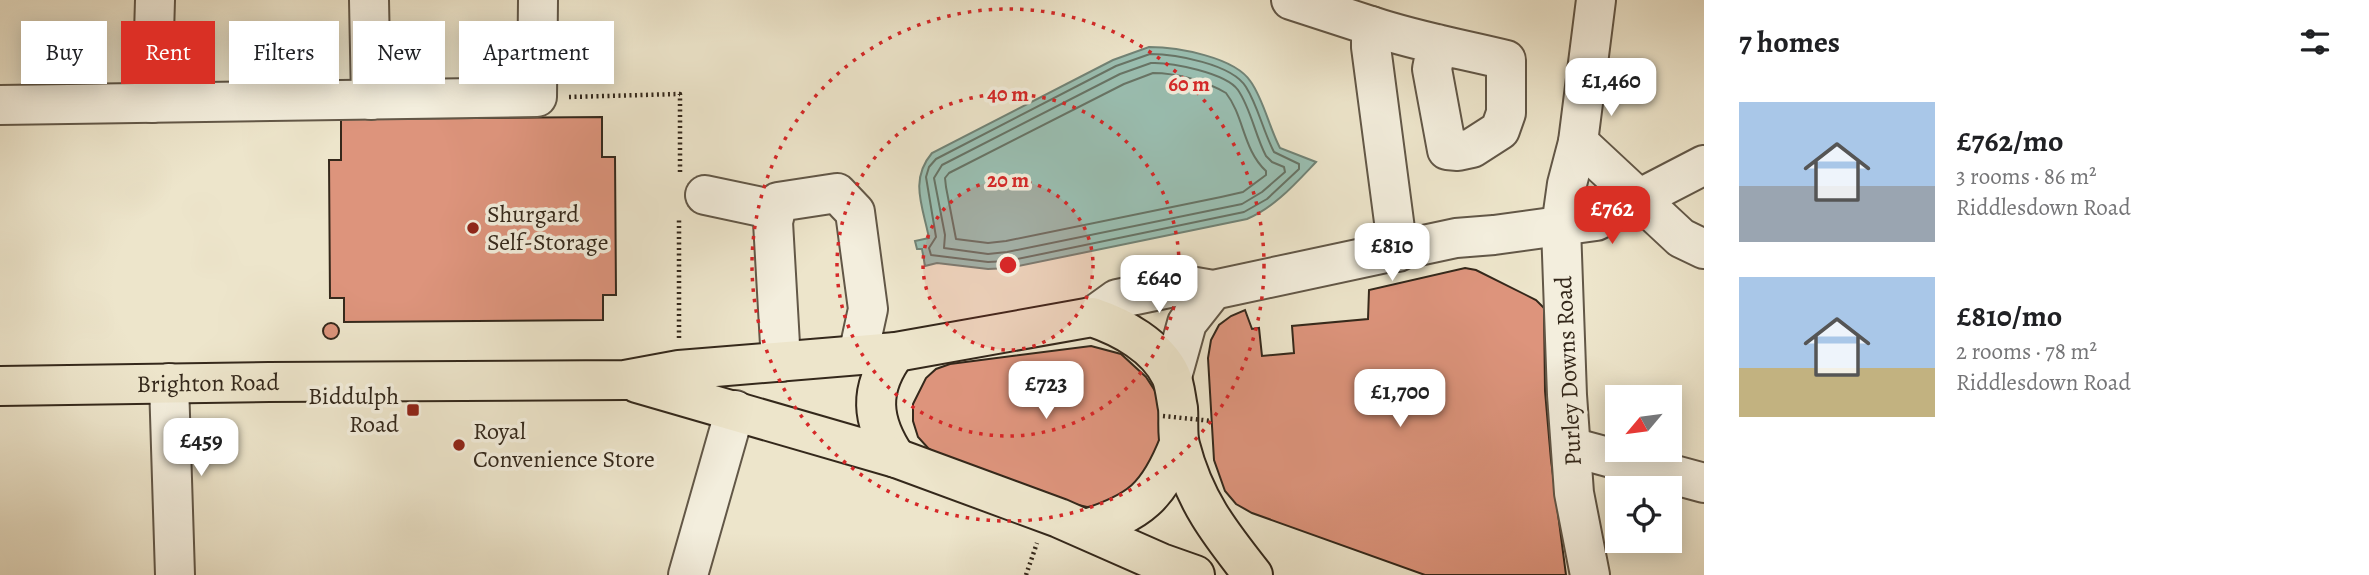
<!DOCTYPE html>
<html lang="en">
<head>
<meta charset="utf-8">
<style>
	body { margin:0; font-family:Alegreya,serif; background:#f2f2f2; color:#202124; height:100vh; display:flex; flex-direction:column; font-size:26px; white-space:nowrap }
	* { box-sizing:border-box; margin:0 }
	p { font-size:23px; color:#757577 }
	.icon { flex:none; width:38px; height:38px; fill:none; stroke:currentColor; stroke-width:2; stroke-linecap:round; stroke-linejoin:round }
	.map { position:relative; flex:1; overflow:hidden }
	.sheet { display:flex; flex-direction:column; background:#fff; width:665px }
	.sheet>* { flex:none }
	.hud { position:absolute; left:21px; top:21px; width:665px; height:63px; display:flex; gap:14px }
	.needle { width:46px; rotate:241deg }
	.tools { position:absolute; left:1605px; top:385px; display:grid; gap:14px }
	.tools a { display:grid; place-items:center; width:77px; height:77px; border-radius:0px; background:#fff; box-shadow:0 4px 18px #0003; font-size:35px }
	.price { position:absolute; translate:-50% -60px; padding:0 16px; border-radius:14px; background:#fff; color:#222; font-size:23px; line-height:46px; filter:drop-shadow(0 2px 4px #0008) }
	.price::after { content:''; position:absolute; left:50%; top:42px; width:21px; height:16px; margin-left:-10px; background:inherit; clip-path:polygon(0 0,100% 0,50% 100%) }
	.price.selected { background:#d93025; color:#fff }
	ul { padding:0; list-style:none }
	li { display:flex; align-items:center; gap:21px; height:175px; padding:0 35px }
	li span { display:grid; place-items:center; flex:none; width:196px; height:140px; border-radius:0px; color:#555 }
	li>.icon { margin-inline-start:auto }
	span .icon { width:84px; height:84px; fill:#fffc; stroke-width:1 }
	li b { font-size:30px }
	h2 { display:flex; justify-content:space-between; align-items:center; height:84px; padding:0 35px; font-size:30px }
	.chip { padding:0 24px; border-radius:0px; background:#fff; box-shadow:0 4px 18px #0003; font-size:24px; line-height:63px }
	.chip.selected { background:#d93025; color:#fff }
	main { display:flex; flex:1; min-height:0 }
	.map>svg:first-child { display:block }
	.water { fill:#9abfb2; stroke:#718376; stroke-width:2 }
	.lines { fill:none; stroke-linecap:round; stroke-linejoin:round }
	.shore { stroke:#677466; stroke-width:2 }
	.building { fill:#dd947c; stroke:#34281b; stroke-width:2 }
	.minor-casing { stroke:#625747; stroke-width:42 }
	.major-casing { stroke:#34281b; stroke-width:42 }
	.path { stroke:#34281b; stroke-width:4.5; stroke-dasharray:2 3.5; stroke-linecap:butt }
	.minor { stroke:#f3eedd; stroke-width:38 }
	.major { stroke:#ede5cb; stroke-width:38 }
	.path-bridge { stroke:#34281b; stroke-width:4.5; stroke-dasharray:2 3.5; stroke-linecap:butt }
	.ring { fill:none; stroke:#d62828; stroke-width:3.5; stroke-dasharray:3.5 7 }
	.poi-dot { fill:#8f2418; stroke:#f3eedd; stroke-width:2.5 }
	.labels { text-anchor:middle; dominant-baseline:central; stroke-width:7; stroke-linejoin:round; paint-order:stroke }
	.poi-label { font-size:24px; fill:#34281b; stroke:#f3eedd; text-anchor:start }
	.street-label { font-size:24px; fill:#34281b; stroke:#f3eedd }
	.centre { fill:#d62828; stroke:#f3eedd; stroke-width:3.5 }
	.ring-label { font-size:21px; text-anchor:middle; font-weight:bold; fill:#d62828; stroke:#f3eedd; stroke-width:7; stroke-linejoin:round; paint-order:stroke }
</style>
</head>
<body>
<main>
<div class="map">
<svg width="1704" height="575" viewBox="0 0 1704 575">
	<rect width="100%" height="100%" fill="#ede5cb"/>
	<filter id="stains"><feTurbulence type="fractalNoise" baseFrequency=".00286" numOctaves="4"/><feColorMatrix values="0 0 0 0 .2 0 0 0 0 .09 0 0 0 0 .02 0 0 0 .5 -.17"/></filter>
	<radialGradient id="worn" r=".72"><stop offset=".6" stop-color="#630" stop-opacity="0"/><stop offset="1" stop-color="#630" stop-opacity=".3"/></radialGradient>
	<path class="water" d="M1149,47C1177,47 1235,57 1251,82C1264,101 1269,127 1280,148L1316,162C1295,184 1275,207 1247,219L1009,268L988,269L937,263L925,266L922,249H917L915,241L929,238C923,207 909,180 932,153L1113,60Z"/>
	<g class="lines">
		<g class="shore">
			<path d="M1150,54C1175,54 1232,64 1246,87C1258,106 1263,131 1274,152L1299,164V169L1267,199L1244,212L1008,261L988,262L931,255L929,248L936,237L926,177L929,167L936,159L1116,66Z"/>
			<path d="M1151,63C1171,62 1226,73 1238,90C1251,109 1255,135 1266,156L1272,162L1284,167L1285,172L1262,192L1242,204L1007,252L988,254L944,248L945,235L934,178L942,165L1120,74Z"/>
			<path d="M1153,73C1176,73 1206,81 1226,93C1244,116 1243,150 1266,171V175L1243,192L1221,197L1006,241L988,243L956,239L946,187L945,178L949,173L1124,84Z"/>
		</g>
	</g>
	<g class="building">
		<polygon points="602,117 602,157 615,157 616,295 603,295 603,320 344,322 344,298 330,298 329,160 341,160 341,119"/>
		<polygon points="1465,268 1476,270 1536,300 1544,308 1545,391 1551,460 1566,575 1425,575 1252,513 1236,504 1225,491 1214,460 1208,358 1211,340 1219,325 1231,316 1245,310 1252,329 1259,328 1262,356 1294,353 1292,326 1368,319 1369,290"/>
		<circle cx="331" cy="331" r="8"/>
		<polygon points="1091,346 1121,354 1146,377 1157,394 1164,430 1146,478 1103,505 1087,507 1070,503 941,457 928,448 918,437 913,421 913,404 926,378 936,369 950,364"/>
	</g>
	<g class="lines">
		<defs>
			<g id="minor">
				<polyline points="369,0 371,100"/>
				<polyline points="1291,0 1371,26 1371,47 1398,252"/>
				<path d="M1371,26C1415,41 1461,49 1506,60V113L1500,130L1472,148L1458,151L1447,150L1432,69L1437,44"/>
				<polyline points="152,103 155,0"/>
				<polyline points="0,105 537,97 538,0"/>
				<polyline points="1578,142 1681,238 1704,249"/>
				<polyline points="705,195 776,210"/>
				<polyline points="1092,317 1117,299 1184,285 1213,290 1456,238 1494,235 1596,221 1704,165"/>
				<polyline points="781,362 773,222 778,202 837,193 855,212 868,309 858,355"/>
				<polyline points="1172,377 1187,323 1213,290"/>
				<polyline points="169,383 175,575"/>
				<polyline points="1571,447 1704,483"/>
				<polyline points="688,575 735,410"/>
				<polyline points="1590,575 1574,493 1567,395 1561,227 1567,184 1578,142 1596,0"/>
			</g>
			<g id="major">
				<path d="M896,352C868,389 871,421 896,458"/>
				<polyline points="637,383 896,458 1059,518 1161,563 1195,575"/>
				<path id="s1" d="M0,386L269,382L625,380L679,370L896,352L1092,317C1122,327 1157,346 1171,376C1175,385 1176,399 1178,408C1179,420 1177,433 1180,445C1194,500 1219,532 1253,575"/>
				<path d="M1086,529C1140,512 1158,497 1179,444"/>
			</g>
		</defs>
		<use href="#minor" class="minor-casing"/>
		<use href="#major" class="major-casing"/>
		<g class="path">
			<polyline points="569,97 680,94 680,173"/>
			<polyline points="679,338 679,217"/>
			<polyline points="1026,575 1037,543"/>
		</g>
		<use href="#minor" class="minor"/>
		<use href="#major" class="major"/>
		<polyline class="path-bridge" points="1163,416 1212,421"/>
	</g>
	<circle cx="1008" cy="265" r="85" fill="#d62828" fill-opacity=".12"/>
	<g class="ring">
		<circle cx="1008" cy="265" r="85"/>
		<circle cx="1008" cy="265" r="171"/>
		<circle cx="1008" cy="265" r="256"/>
	</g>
	<g class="poi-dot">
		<circle cx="473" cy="228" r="7"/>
		<rect x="406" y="403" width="14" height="14" rx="3.5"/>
		<circle cx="459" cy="445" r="7"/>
	</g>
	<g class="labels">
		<g class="poi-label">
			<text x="487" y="214">Shurgard<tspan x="487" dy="28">Self-Storage</tspan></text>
			<text x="399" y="396" text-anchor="end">Biddulph<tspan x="399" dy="28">Road</tspan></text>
			<text x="473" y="431">Royal<tspan x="473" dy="28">Convenience Store</tspan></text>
		</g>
		<g class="street-label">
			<text transform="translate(1568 371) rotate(-93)">Purley Downs Road</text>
			<text stroke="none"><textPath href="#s1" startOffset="208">Brighton Road</textPath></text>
		</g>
	</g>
	<circle cx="1008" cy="265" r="10" class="centre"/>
	<g class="ring-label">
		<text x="1189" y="91">60 m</text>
		<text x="1008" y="101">40 m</text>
		<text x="1008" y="187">20 m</text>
	</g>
	<rect width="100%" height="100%" filter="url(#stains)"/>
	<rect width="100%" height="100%" fill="url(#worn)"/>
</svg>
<div class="tools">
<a><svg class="needle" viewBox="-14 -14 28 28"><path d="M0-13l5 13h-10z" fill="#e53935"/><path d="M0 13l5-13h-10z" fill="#757577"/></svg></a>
<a><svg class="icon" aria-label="locate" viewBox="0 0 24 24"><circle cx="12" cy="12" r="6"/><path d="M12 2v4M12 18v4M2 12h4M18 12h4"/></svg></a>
</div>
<b class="price" style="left:1611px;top:118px">£1,460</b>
<b class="price selected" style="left:1612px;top:246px">£762</b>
<b class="price" style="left:1392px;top:283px">£810</b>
<b class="price" style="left:1159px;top:315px">£640</b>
<b class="price" style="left:1046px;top:421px">£723</b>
<b class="price" style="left:1400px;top:429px">£1,700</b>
<b class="price" style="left:201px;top:478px">£459</b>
<div class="hud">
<a class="chip">Buy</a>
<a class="chip selected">Rent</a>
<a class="chip">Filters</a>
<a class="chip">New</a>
<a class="chip">Apartment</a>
</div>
</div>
<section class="sheet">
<h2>7 homes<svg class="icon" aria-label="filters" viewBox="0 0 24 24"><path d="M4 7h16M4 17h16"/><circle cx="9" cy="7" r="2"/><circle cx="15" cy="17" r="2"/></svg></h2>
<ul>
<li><span style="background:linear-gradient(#a9c7e8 60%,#9aa5b1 0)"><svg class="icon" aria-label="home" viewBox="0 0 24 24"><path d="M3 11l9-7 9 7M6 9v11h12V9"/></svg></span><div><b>£762/mo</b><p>3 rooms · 86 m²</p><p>Riddlesdown Road</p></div></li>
<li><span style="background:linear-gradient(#a9c7e8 65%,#c2b280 0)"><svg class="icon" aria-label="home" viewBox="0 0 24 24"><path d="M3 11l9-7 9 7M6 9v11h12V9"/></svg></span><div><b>£810/mo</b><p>2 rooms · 78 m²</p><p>Riddlesdown Road</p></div></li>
</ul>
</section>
</main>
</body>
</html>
